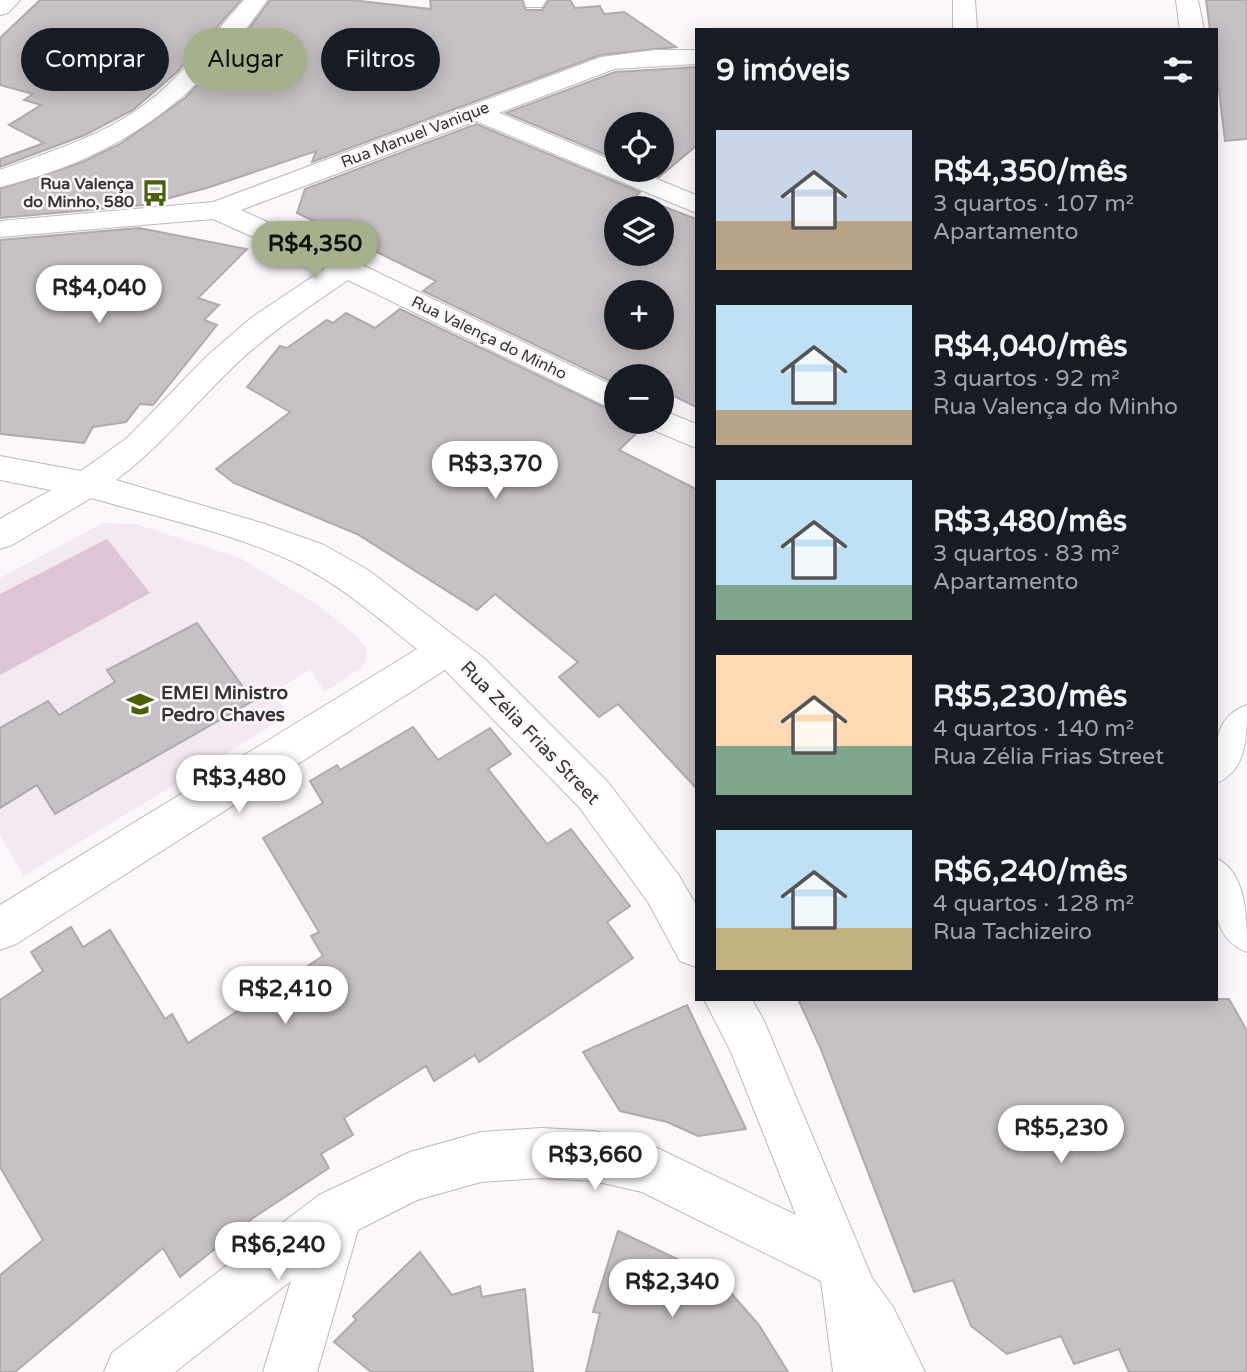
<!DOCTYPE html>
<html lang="pt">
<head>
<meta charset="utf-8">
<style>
	body { margin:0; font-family:"Varela Round",sans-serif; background:#242831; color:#f1f3f6; height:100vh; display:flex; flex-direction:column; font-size:26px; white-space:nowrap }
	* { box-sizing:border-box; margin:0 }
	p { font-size:23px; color:#9ea1a6 }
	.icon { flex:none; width:38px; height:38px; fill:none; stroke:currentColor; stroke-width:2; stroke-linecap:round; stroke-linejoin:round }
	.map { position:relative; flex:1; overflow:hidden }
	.sheet { position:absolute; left:695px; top:28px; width:523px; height:973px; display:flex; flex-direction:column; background:#171b24; border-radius:0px; box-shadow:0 4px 18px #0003 }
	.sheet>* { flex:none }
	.hud { position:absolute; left:21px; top:28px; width:569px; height:63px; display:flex; gap:14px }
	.buttons { position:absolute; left:604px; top:112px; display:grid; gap:14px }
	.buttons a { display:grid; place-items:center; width:70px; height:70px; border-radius:50%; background:#171b24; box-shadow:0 4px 18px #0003; font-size:35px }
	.price { position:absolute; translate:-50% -60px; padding:0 16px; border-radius:24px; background:#fff; color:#222; font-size:23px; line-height:46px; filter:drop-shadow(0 2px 4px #0008) }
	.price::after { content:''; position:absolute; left:50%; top:42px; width:21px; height:16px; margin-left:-10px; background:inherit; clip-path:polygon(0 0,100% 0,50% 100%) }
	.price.current { background:#a5b18c; color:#111 }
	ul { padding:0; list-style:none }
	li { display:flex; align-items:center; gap:21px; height:175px; padding:0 21px }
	li span { display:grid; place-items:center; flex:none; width:196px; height:140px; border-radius:0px; color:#555 }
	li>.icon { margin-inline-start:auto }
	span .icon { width:84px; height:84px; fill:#fffc; stroke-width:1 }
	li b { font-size:30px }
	h2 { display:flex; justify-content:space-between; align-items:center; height:84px; padding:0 21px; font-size:30px }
	.chip { padding:0 24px; border-radius:32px; background:#171b24; box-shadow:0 4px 18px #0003; font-size:24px; line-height:63px }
	.chip.current { background:#a5b18c; color:#111 }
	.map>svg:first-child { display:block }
	.built { fill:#f4e8f1 }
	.green { fill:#dec4d7 }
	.building { fill:#c6c1c4; stroke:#aeaaad; stroke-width:2; fill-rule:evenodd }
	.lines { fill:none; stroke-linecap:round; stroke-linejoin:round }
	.minor-casing { stroke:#bdb9bc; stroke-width:2 }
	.minor { fill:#fff; fill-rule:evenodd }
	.labels { text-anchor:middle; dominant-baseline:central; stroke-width:5; stroke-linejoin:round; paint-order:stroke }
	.far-street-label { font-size:16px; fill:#363435; stroke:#fcf7fb }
	.far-poi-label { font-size:16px; font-weight:bold; fill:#363435; stroke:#fcf7fb; text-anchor:end }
	.poi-label { font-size:19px; font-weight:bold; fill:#363435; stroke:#fcf7fb; text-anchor:start }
	.street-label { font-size:19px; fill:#363435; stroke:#fcf7fb }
</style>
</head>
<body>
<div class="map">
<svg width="1247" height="1372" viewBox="0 0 1247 1372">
	<rect width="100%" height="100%" fill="#fcf7fb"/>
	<polygon class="built" points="103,523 136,524 242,559 322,608 356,636 367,649 366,659 363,666 325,692 310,669 273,693 289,715 24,876 0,836 0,578"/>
	<polygon class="green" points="107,539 150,593 0,675 0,594"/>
	<g class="building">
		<polygon points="40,0 241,0 177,72 133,110 85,135 0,167 0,159 44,143 9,125 41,105 24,100 33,94 0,85 0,38"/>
		<polygon points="270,0 351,0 431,9 430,0 522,0 526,10 542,10 549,0 570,0 575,8 600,6 604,14 624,12 676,47 600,55 312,162 316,151 210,187 144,205 0,218 0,189 83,162 120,144 185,98 243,37"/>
		<polygon points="1206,0 1247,0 1247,139 1225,141 1216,66 1216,30 1210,30"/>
		<polygon points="696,67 696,146 659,177 641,170 662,170 662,124 616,124 616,159 506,113 615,72"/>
		<path d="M476,124L640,192L636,196L696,219V407L674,396L662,408V376H616V384L423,291L436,281L297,213L305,189ZM616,208H662V254H616ZM616,292H662V338H616Z"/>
		<polygon points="139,228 247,249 198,298 219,305 204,320 217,325 153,405 140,404 126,422 93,427 84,443 0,434 0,240"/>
		<polygon points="400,309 616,413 616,422 643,422 645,425 619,450 696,489 696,788 618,704 599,717 559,677 578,662 495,594 477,610 357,534 234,483 216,469 290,412 247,387 280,346 287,348 327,320 333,323 346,313 375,328"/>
		<polygon points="197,623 253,701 55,814 37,785 0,808 0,728 48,701 59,715 115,682 107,670"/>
		<polygon points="413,727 438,760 490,728 511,754 488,769 547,844 571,829 630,906 607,922 633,958 479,1062 475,1055 434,1081 426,1066 344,1118 353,1135 321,1154 329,1168 253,1218 180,1277 163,1248 15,1372 0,1372 0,1275 43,1240 0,1167 0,1000 43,971 31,952 71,927 83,947 110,930 165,1019 172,1014 188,1043 323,956 311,936 319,932 263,838 323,803 310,781 337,765 340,770"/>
		<polygon points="798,999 1229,999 1247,1031 1247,1372 1129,1372 1119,1349 1074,1364 1061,1336 1007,1354 971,1326 953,1280 914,1292 820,1047"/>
		<polygon points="687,1005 746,1129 698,1136 667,1122 620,1111 583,1052"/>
		<polygon points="618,1231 705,1272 725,1286 759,1325 788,1372 586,1372 600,1313 593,1312"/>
		<polygon points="420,1252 452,1295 480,1286 482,1297 525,1289 533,1372 371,1372 334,1342 356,1320 353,1316"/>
	</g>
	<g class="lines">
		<defs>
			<g id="minor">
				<polygon points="0,0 20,0 8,13 0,15"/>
				<path d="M244,0H267C198,100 119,158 0,187V170C46,153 93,139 134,112C178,83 209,39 244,0Z"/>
				<polygon points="524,0 546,0 542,7 526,7"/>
				<polygon points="953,0 975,0 977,30 953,30"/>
				<polygon points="1176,0 1198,0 1204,30 1180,30"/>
				<path d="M655,50H696V64L614,69L499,113L616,162V170H635L696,195V213L476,121L241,210L356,262L616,387V411L348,280C306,309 264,336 228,372C189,410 160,447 116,480L265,524L324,545L368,570L485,659L607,781L678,874L696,905V967L680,961L648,902L579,807L445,670L16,944L0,950V905L417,649C379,619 343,587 300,565C235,533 160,518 91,498L12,545L0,549V519L51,490L0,480V456L81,471L127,438L207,356L251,318L324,269L213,219L0,237V221L213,202L601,57Z"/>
				<polygon points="662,410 696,424 696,448 651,429 646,422 662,422"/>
				<path d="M1247,705C1247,737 1247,771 1216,783C1216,751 1211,718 1247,705Z"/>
				<path d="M1216,858C1247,873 1247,917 1247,952C1207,936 1216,894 1216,858Z"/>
				<polygon points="704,999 752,999 764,1021 872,1278 893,1307 925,1372 833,1372 821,1281 642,1192 594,1181 542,1178 481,1182 417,1200 358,1230 317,1372 263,1372 291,1281 175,1372 104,1372 112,1353 319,1195 410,1152 481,1132 542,1128 594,1131 647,1143 796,1215 731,1052"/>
			</g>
		</defs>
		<use href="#minor" class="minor-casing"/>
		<use href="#minor" class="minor"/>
	</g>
	<defs>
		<symbol id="bus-bare" viewBox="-9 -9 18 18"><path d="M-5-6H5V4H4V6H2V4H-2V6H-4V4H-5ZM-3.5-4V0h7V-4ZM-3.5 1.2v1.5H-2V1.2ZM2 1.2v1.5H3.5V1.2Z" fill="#49600a" stroke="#fcf7fb" stroke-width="2.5" paint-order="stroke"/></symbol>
		<symbol id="school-bare" viewBox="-9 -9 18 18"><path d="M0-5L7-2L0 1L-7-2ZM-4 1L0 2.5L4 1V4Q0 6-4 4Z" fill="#49600a" stroke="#fcf7fb" stroke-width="2.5" paint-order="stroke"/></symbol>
	</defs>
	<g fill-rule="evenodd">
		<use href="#bus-bare" x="136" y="174" width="38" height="38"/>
		<use href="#school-bare" x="121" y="685" width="38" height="38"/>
	</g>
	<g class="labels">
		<g class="far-street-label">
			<text transform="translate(415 135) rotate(-21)">Rua Manuel Vanique</text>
			<text transform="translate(489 338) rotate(26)">Rua Valença do Minho</text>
		</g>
		<g class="far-poi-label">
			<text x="134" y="184">Rua Valença<tspan x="134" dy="18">do Minho, 580</tspan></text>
		</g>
		<g class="poi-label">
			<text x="161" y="693">EMEI Ministro<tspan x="161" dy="22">Pedro Chaves</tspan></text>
		</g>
		<g class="street-label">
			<text transform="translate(530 733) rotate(46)">Rua Zélia Frias Street</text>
		</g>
	</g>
</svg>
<div class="buttons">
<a><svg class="icon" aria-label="locate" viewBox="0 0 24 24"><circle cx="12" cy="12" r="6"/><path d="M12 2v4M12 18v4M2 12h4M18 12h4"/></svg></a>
<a><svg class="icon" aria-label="layers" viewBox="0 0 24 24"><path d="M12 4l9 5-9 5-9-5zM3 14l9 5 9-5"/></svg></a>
<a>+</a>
<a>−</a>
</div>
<b class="price current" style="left:315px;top:281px">R$4,350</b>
<b class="price" style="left:99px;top:325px">R$4,040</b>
<b class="price" style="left:495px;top:501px">R$3,370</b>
<b class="price" style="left:239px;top:815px">R$3,480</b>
<b class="price" style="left:285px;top:1026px">R$2,410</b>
<b class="price" style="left:1061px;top:1165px">R$5,230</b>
<b class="price" style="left:595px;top:1192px">R$3,660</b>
<b class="price" style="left:278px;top:1282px">R$6,240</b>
<b class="price" style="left:672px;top:1319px">R$2,340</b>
<div class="hud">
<a class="chip">Comprar</a>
<a class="chip current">Alugar</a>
<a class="chip">Filtros</a>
</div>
<section class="sheet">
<h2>9 imóveis<svg class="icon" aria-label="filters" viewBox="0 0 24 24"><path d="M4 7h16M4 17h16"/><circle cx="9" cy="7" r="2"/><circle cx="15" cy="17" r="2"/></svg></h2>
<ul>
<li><span style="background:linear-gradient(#c9d6e8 65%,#b9a48a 0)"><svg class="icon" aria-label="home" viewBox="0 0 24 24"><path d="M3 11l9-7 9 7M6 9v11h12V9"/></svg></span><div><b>R$4,350/mês</b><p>3 quartos · 107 m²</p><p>Apartamento</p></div></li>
<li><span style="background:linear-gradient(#bfe0f5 75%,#b9a48a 0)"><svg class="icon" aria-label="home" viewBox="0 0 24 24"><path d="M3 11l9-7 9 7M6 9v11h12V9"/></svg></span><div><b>R$4,040/mês</b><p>3 quartos · 92 m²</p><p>Rua Valença do Minho</p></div></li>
<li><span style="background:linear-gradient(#bfe0f5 75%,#7fa58c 0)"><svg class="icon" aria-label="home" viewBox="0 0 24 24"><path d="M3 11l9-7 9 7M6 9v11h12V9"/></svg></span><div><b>R$3,480/mês</b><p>3 quartos · 83 m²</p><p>Apartamento</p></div></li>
<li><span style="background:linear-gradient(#ffd9b3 65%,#7fa58c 0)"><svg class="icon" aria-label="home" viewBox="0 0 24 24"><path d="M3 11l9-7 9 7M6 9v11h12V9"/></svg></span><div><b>R$5,230/mês</b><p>4 quartos · 140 m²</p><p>Rua Zélia Frias Street</p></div></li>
<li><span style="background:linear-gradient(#bfe0f5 70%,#c2b280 0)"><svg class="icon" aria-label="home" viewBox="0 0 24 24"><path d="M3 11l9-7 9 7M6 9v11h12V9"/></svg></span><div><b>R$6,240/mês</b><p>4 quartos · 128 m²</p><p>Rua Tachizeiro</p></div></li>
</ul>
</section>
</div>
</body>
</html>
